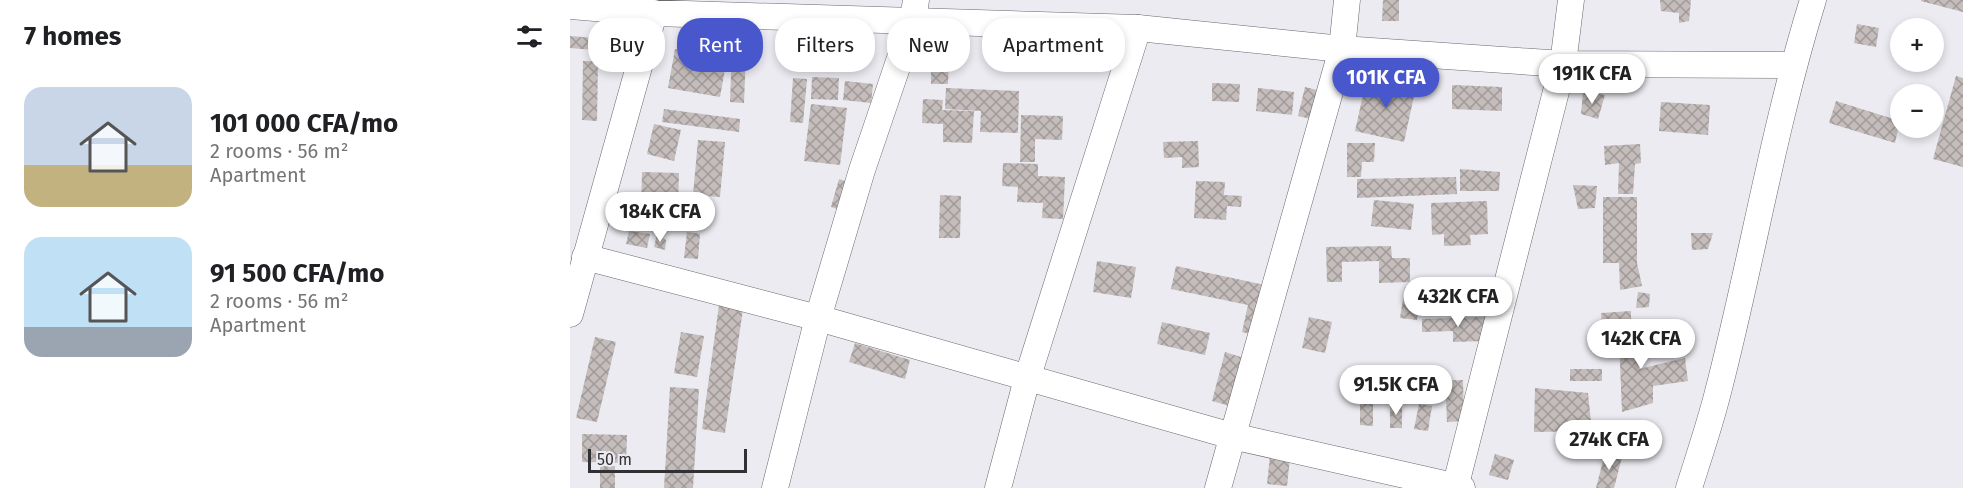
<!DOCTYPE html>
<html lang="en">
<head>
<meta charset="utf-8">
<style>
	body { margin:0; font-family:"Fira Sans",sans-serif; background:#f6f6f6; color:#202124; height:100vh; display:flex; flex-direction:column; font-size:22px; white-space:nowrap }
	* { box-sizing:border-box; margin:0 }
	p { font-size:20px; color:#757577 }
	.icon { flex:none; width:33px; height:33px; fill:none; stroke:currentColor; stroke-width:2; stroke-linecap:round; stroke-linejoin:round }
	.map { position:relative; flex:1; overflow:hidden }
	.side { display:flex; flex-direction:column; background:#fff; width:570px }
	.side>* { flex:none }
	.top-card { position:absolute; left:18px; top:18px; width:570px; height:54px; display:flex; gap:12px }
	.controls { position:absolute; left:1320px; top:18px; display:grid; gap:12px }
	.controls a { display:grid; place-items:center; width:54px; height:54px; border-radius:50%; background:#fff; box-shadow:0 3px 9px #0003; font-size:30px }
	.scale { position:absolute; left:18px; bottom:15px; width:159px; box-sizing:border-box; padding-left:6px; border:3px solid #313133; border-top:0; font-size:16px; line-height:21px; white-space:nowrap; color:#313133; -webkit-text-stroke:4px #ebebf1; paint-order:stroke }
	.price { position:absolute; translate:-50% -51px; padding:0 14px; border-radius:21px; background:#fff; color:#222; font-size:20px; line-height:39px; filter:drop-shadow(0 2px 3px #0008) }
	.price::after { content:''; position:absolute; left:50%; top:36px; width:18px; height:14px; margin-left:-9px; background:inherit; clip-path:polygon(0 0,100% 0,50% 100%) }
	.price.active { background:#4957cc; color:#fff }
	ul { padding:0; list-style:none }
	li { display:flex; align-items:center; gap:18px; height:150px; padding:0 24px }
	li span { display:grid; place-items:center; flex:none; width:168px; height:120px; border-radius:18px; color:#555 }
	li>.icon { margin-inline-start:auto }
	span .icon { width:72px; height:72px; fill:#fffc; stroke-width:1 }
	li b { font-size:26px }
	h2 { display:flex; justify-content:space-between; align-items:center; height:72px; padding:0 24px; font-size:26px }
	.chip { padding:0 21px; border-radius:24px; background:#fff; box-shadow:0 3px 9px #0003; font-size:21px; line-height:54px }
	.chip.active { background:#4957cc; color:#fff }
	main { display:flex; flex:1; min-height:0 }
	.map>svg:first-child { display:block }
	.building { fill:url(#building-cross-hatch) }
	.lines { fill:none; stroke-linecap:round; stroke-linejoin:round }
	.street-casing { stroke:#69696e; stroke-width:27 }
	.street { stroke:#fff; stroke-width:26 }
</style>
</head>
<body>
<main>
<section class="side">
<h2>7 homes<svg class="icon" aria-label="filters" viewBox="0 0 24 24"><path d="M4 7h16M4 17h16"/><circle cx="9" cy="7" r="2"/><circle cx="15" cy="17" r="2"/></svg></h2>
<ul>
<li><span style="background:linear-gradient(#c9d6e8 65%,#c2b280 0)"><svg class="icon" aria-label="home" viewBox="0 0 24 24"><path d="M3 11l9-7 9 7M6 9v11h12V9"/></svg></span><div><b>101 000 CFA/mo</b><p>2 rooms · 56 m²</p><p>Apartment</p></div></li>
<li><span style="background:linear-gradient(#bfe0f5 75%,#9aa5b1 0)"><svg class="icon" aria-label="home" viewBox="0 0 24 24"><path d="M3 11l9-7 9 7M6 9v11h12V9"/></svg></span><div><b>91 500 CFA/mo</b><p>2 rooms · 56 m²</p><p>Apartment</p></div></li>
</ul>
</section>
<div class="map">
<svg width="1393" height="488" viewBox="0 0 1393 488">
	<defs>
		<pattern id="building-cross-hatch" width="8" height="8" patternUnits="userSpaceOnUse" patternTransform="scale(1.5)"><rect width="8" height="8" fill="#c4bdbc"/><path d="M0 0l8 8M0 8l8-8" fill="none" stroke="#a09a99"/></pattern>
	</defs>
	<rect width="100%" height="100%" fill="#ebebf1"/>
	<g class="building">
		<polygon points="813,0 829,0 829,21 812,21"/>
		<polygon points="1090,0 1121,0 1119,21 1109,23 1109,13 1091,11"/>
		<polygon points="1351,0 1393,0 1393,12 1351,1"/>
		<polygon points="1287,24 1309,28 1306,47 1284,43"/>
		<polygon points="0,36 25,38 24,50 0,48"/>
		<polygon points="105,49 157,58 150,97 98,88"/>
		<polygon points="162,50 176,51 174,103 160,102"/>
		<polygon points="361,58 379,58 378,84 361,84"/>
		<polygon points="13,61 28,61 27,121 12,120"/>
		<polygon points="1386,76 1393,78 1393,167 1363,159"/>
		<polygon points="242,77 269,78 268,100 241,99"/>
		<polygon points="797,77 846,87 834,142 785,131"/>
		<polygon points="223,78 237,79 233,123 220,122"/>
		<polygon points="275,81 303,84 301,103 273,100"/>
		<polygon points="642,83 670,84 669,102 642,101"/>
		<polygon points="882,85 932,87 932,111 882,109"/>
		<polygon points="735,87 747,90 741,119 728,116"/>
		<polygon points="376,88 449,91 448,133 410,132 411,111 375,109"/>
		<polygon points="688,88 724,92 722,115 686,111"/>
		<polygon points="1013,92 1035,95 1028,119 1011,114"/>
		<polygon points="353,99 373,100 372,110 404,111 402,143 373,142 373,124 352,123"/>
		<polygon points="1266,101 1330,121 1325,143 1259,123"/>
		<polygon points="1091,102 1140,105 1138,135 1089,131"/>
		<polygon points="241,104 277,108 270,165 234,161"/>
		<polygon points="94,109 170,119 169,132 92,122"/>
		<polygon points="451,115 493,116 492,140 465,139 465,162 450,162"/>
		<polygon points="84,124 111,130 104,161 77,154"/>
		<polygon points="128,140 155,142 150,197 123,195"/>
		<polygon points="628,141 629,167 612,168 612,157 594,158 593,142"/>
		<polygon points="777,143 805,143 804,162 792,162 791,177 777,177"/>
		<polygon points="1070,144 1071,163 1065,164 1063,194 1048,194 1049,163 1035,165 1034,146"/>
		<polygon points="433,163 468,164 468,176 495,177 493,219 472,218 473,203 447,202 448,187 432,186"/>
		<polygon points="890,169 930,172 929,191 890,191"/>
		<polygon points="72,172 109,173 108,211 71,210"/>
		<polygon points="886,177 887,194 787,198 787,179"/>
		<polygon points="269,179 282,183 273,211 261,207"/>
		<polygon points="626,181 655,182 654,195 672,196 671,207 657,206 656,220 624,218"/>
		<polygon points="1003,185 1027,186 1025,208 1008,209"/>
		<polygon points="370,195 391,196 390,238 369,238"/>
		<polygon points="1033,197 1067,197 1067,263 1072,286 1050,290 1049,263 1033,263"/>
		<polygon points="804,200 844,204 841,230 801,226"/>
		<polygon points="917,201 918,234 900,235 901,245 874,246 874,234 862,235 861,203"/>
		<polygon points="59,231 80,234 77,248 56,244"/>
		<polygon points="117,232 130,234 128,259 114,258"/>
		<polygon points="1121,233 1143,233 1138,249 1122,250"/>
		<polygon points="87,235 96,240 95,250 84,247"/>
		<polygon points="821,246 822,258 840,258 840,282 809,283 809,261 772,262 772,282 757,282 756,247"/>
		<polygon points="527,261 566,267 561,298 523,292"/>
		<polygon points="606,266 695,285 684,335 672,332 678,305 601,289"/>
		<polygon points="835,287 851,290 847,320 830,318"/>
		<polygon points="1068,292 1080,294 1079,307 1066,308"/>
		<polygon points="149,305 173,309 155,433 132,429"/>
		<polygon points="1061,311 1061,323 1032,325 1031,313"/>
		<polygon points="739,317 762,322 755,353 732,348"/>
		<polygon points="915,317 916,341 883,342 883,331 852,332 852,319"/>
		<polygon points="592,322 640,333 635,355 587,344"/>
		<polygon points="1064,327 1069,369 1115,358 1118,381 1083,386 1083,403 1052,412 1049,340 1030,340 1031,328"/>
		<polygon points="111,332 134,336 127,377 104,373"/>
		<polygon points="25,337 46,342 27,422 6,418"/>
		<polygon points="285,343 340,360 335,379 279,362"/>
		<polygon points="655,352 677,359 664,407 642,401"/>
		<rect x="1000" y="369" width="32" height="12"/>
		<polygon points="893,380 894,421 877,422 876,399 783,401 783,382"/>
		<polygon points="100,387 129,389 123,488 94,488"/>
		<polygon points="965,388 1018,393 1022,431 964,432"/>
		<polygon points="790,403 803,403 803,426 790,425"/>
		<polygon points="849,404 862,406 858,431 844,429"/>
		<rect x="820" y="405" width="12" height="23"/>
		<polygon points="12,434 57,435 56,463 12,462"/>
		<polygon points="1035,453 1052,457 1044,488 1026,488"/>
		<polygon points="925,454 944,460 938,480 919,475"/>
		<polygon points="700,456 720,458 717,486 697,484"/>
		<rect x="30" y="466" width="15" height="22"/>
	</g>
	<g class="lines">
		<defs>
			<g id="street">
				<polyline points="0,6 84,13 568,28 772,49 993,64 1223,65"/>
				<polyline points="15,257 248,318 662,436 892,488"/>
				<polyline points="0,314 84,13"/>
				<polyline points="205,488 248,318 292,170 343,20 346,0"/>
				<polyline points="428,488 457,379 568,28"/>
				<polyline points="648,488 772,49 777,0"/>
				<polyline points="885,488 993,64 1001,0"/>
				<path d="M1119,488C1129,456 1140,424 1148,392C1182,261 1203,129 1243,0"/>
			</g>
		</defs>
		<use href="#street" class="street-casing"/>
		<use href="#street" class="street"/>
	</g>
</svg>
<div class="controls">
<a>+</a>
<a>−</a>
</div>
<div class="scale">50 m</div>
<b class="price" style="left:1022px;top:105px">191K CFA</b>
<b class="price active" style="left:816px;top:109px">101K CFA</b>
<b class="price" style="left:90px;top:243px">184K CFA</b>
<b class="price" style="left:888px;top:328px">432K CFA</b>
<b class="price" style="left:1071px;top:370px">142K CFA</b>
<b class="price" style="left:826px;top:416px">91.5K CFA</b>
<b class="price" style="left:1039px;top:471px">274K CFA</b>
<div class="top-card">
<a class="chip">Buy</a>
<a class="chip active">Rent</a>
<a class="chip">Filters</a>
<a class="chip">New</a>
<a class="chip">Apartment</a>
</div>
</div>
</main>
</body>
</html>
